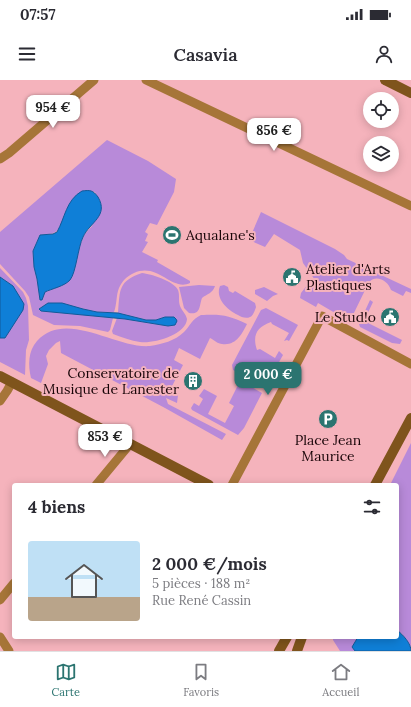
<!DOCTYPE html>
<html lang="fr">
<head>
<meta charset="utf-8">
<style>
	body { margin:0; font-family:Lora,serif; background:#f2f2f3; color:#2b2b33; height:100vh; display:flex; flex-direction:column; font-size:15px; white-space:nowrap }
	* { box-sizing:border-box; margin:0 }
	p { font-size:13px; color:#7c7c81 }
	.icon { flex:none; width:22px; height:22px; fill:none; stroke:currentColor; stroke-width:2; stroke-linecap:round; stroke-linejoin:round }
	.map { position:relative; flex:1; overflow:hidden }
	.panel { position:absolute; left:12px; top:403px; width:387px; height:156px; display:flex; flex-direction:column; background:#fff; border-radius:4px; box-shadow:0 2px 10px #0003 }
	.panel>* { flex:none }
	.controls { position:absolute; left:363px; top:12px; display:grid; gap:8px }
	.controls a { display:grid; place-items:center; width:36px; height:36px; border-radius:50%; background:#fff; box-shadow:0 2px 10px #0003; font-size:20px }
	.price { position:absolute; translate:-50% -34px; padding:0 9px; border-radius:8px; background:#fff; color:#222; font-size:13px; line-height:26px; filter:drop-shadow(0 1px 2px #0008) }
	.price::after { content:''; position:absolute; left:50%; top:24px; width:12px; height:9px; margin-left:-6px; background:inherit; clip-path:polygon(0 0,100% 0,50% 100%) }
	.price.active { background:#2b7470; color:#fff }
	ul { padding:0; list-style:none }
	li { display:flex; align-items:center; gap:12px; height:100px; padding:0 16px }
	li span { display:grid; place-items:center; flex:none; width:112px; height:80px; border-radius:4px; color:#555 }
	li>.icon { margin-inline-start:auto }
	span .icon { width:48px; height:48px; fill:#fffc; stroke-width:1 }
	li b { font-size:17px }
	h2 { display:flex; justify-content:space-between; align-items:center; height:48px; padding:0 16px; font-size:17px }
	.status { display:flex; justify-content:space-between; align-items:center; height:28px; padding:0 20px; background:#fff; direction:ltr }
	.status svg { height:11px; fill:currentColor }
	header { display:flex; justify-content:space-between; align-items:center; height:52px; padding:0 16px; background:#fff; font-size:18px; font-weight:600 }
	.menu { display:flex; justify-content:space-around; align-items:center; height:56px; border-top:1px solid #e1e1e2; background:#fff; font-size:11px; color:#7c7c81 }
	.menu a { display:grid; justify-items:center; gap:2px }
	.menu .active { color:#2b7470 }
	.map>svg:first-child { display:block }
	.green { fill:#b88ad9; fill-rule:evenodd }
	.water { fill:#0f7fd7; stroke:#125a99 }
	.lines { fill:none; stroke-linecap:round; stroke-linejoin:round }
	.street { stroke:#a67538; stroke-width:9 }
	.secondary { stroke:#7f541c; stroke-width:10 }
	.labels { text-anchor:middle; dominant-baseline:central; stroke-width:4; stroke-linejoin:round; paint-order:stroke }
	.poi-label { font-size:14px; fill:#190508; stroke:#f5b3bc; text-anchor:start }
</style>
</head>
<body>
<div class="status"><b>07:57</b><svg viewBox="0 0 49 12"><path d="M0 12V9h3v3zM5 12V6h3v6zM10 12V3h3v9zM15 12V0h3v12zM26 1h20v11H26zM47 4h2v5h-2z"/></svg></div>
<header><svg class="icon" aria-label="menu" viewBox="0 0 24 24"><path d="M4 6h16M4 12h16M4 18h16"/></svg>Casavia<svg class="icon" aria-label="person" viewBox="0 0 24 24"><circle cx="12" cy="8" r="4"/><path d="M4 21q1-7 8-7t8 7"/></svg></header>
<div class="map">
<svg width="411" height="571" viewBox="0 0 411 571">
	<rect width="100%" height="100%" fill="#f5b3bc"/>
	<g class="green">
		<path d="M107,60L148,81L176,99L174,112L157,145L150,143L145,152L148,154L145,161L148,162L142,172L158,180L157,182L190,201V203C172,212 158,182 134,193C127,196 122,201 119,208C116,215 117,224 114,232H97L48,223L39,229L113,238L110,250L108,252L80,246L54,245L33,235L29,217L25,211L0,184V152ZM91,111L95,112L99,120L92,146L84,155L64,204L45,212L41,220L37,199L34,187L33,171L40,155C47,154 55,155 59,148Z"/>
		<path d="M261,132L335,169L344,175L347,179L411,209V213L406,211L403,216L391,210C388,201 377,194 369,202L351,239L347,240L318,223L316,227L300,218L301,213L308,204H313L315,200L303,183L300,170L274,154L265,167L249,160Z"/>
		<polygon points="0,188 23,212 26,218 28,226 29,260 26,270 25,295 0,282 0,258 5,258 11,248 13,206 0,197"/>
		<path d="M142,193C151,194 174,201 178,210C180,215 178,221 180,226C182,231 186,234 187,239C186,255 153,264 140,262C131,261 122,257 113,254L112,251L117,238L125,239L168,246L165,237L156,240H146L118,233C120,210 118,201 142,193Z"/>
		<path d="M199,205L215,206C213,213 207,214 202,218C199,226 201,235 189,233L184,228L179,207Z"/>
		<path d="M224,205L228,207L229,211L233,213L235,211L255,223L256,227C255,230 253,236 250,237C246,239 241,237 238,235C227,230 215,218 220,206Z"/>
		<polygon points="264,207 278,214 273,216 267,221 255,214 255,210"/>
		<polygon points="370,220 373,222 364,241 402,260 400,264 392,263 360,247 359,244"/>
		<path d="M266,228L298,245L289,261L287,260L284,261L289,253L272,244L271,242C257,247 252,255 257,270L260,269L275,278L279,271L283,275L265,307L233,290L232,285L261,230Z"/>
		<path d="M201,235C222,234 228,235 247,244C242,254 236,266 222,264C218,264 214,260 210,258L200,279L179,268L174,280L183,285L170,310L178,315L177,323L166,318L168,324L226,354L222,360L165,328L61,273L60,261L56,263L49,270L46,276L48,284L41,303L31,298C28,285 28,271 37,261C66,229 116,269 150,266C162,264 175,261 184,252C190,246 192,239 201,235Z"/>
		<polygon points="239,300 262,313 244,348 238,355 192,330 191,328 194,323 199,326 203,319 199,316 204,309 217,316 208,334 225,343 234,326 229,323 239,303 236,301"/>
		<polygon points="411,363 411,567 402,554 397,550 397,405 390,405"/>
		<polygon points="333,557 358,557 352,567 355,571 340,571 333,560"/>
	</g>
	<g class="water">
		<path d="M82,111C90,110 93,110 98,117C109,136 90,142 83,157C78,167 76,193 70,200C65,206 51,209 45,212L42,220H40L37,199L34,187L33,171L40,155L53,154L57,152C65,138 66,120 82,111Z"/>
		<polygon points="0,197 13,206 24,224 23,230 5,258 0,258"/>
		<polygon points="48,223 62,223 83,229 97,232 118,233 146,240 156,240 165,237 174,237 176,239 177,241 175,245 168,246 125,239 41,231 39,229"/>
		<path d="M397,550C403,555 411,563 411,571H355L352,567L358,557H397Z"/>
	</g>
	<g class="lines">
		<g class="street">
			<polyline points="146,0 411,126"/>
			<polyline points="0,79 9,73 94,0"/>
			<polyline points="0,321 7,311 12,302"/>
			<polyline points="96,405 130,364"/>
			<polyline points="232,405 322,236 411,284"/>
			<polyline points="0,520 14,503"/>
			<polyline points="0,557 9,571"/>
		</g>
		<g class="secondary">
			<polyline points="385,0 411,13"/>
			<polyline points="0,296 209,405"/>
			<polyline points="375,405 411,338"/>
			<polyline points="279,571 287,557"/>
			<polyline points="297,571 302,557"/>
		</g>
	</g>
	<defs>
		<symbol id="stadium-disc" viewBox="-11 -11 22 22"><circle r="9.5" fill="#2b7470" stroke="#f5b3bc"/><path d="M0-5a6.5 5 0 1 0 0 10a6.5 5 0 1 0 0-10ZM-3.5-1.8h7v3.6h-7Z" fill="#fff"/></symbol>
		<symbol id="civic-disc" viewBox="-11 -11 22 22"><circle r="9.5" fill="#2b7470" stroke="#f5b3bc"/><path d="M-.6-6.5H3V-4.5H.6V-3L4-1V1h2V6H-6V1h2V-1L-.6-3ZM-1.2 2.5V6h2.4V2.5Z" fill="#fff"/></symbol>
		<symbol id="building-disc" viewBox="-11 -11 22 22"><circle r="9.5" fill="#2b7470" stroke="#f5b3bc"/><path d="M-4-6H4V6H1V3H-1V6H-4ZM-2.5-4.3h1.7v1.8h-1.7ZM.8-4.3h1.7v1.8H.8ZM-2.5-1h1.7V.8h-1.7ZM.8-1h1.7V.8H.8Z" fill="#fff"/></symbol>
		<symbol id="parking-disc" viewBox="-11 -11 22 22"><circle r="9.5" fill="#2b7470" stroke="#f5b3bc"/><path d="M-3.5-5.5H1a3.5 3.5 0 0 1 0 7H-1V5.5H-3.5ZM-1-3.4V-.6H.8a1.4 1.4 0 0 0 0-2.8Z" fill="#fff"/></symbol>
	</defs>
	<g fill-rule="evenodd">
		<use href="#stadium-disc" x="161" y="144" width="22" height="22"/>
		<use href="#civic-disc" x="281" y="186" width="22" height="22"/>
		<use href="#civic-disc" x="379" y="226" width="22" height="22"/>
		<use href="#building-disc" x="182" y="290" width="22" height="22"/>
		<use href="#parking-disc" x="317" y="328" width="22" height="22"/>
	</g>
	<g class="labels">
		<g class="poi-label">
			<text x="186" y="155">Aqualane's</text>
			<text x="306" y="189">Atelier d'Arts<tspan x="306" dy="16">Plastiques</tspan></text>
			<text x="376" y="237" text-anchor="end">Le Stud!o</text>
			<text x="179" y="293" text-anchor="end">Conservatoire de<tspan x="179" dy="16">Musique de Lanester</tspan></text>
			<text x="328" y="360" text-anchor="middle">Place Jean<tspan x="328" dy="16">Maurice</tspan></text>
		</g>
	</g>
</svg>
<div class="controls">
<a><svg class="icon" aria-label="locate" viewBox="0 0 24 24"><circle cx="12" cy="12" r="6"/><path d="M12 2v4M12 18v4M2 12h4M18 12h4"/></svg></a>
<a><svg class="icon" aria-label="layers" viewBox="0 0 24 24"><path d="M12 4l9 5-9 5-9-5zM3 14l9 5 9-5"/></svg></a>
</div>
<b class="price" style="left:53px;top:49px">954 €</b>
<b class="price" style="left:274px;top:72px">856 €</b>
<b class="price active" style="left:268px;top:316px">2 000 €</b>
<b class="price" style="left:105px;top:378px">853 €</b>
<section class="panel">
<h2>4 biens<svg class="icon" aria-label="filters" viewBox="0 0 24 24"><path d="M4 7h16M4 17h16"/><circle cx="9" cy="7" r="2"/><circle cx="15" cy="17" r="2"/></svg></h2>
<ul>
<li><span style="background:linear-gradient(#bfe0f5 70%,#b9a48a 0)"><svg class="icon" aria-label="home" viewBox="0 0 24 24"><path d="M3 11l9-7 9 7M6 9v11h12V9"/></svg></span><div><b>2 000 €/mois</b><p>5 pièces · 188 m²</p><p>Rue René Cassin</p></div></li>
</ul>
</section>
</div>
<nav class="menu">
<a class="active"><svg class="icon" aria-label="map" viewBox="0 0 24 24"><path d="M3 6l6-2 6 2 6-2v14l-6 2-6-2-6 2zM9 4v14M15 6v14"/></svg>Carte</a>
<a><svg class="icon" aria-label="saved" viewBox="0 0 24 24"><path d="M7 4h10v16l-5-4-5 4z"/></svg>Favoris</a>
<a><svg class="icon" aria-label="home" viewBox="0 0 24 24"><path d="M3 11l9-7 9 7M6 9v11h12V9"/></svg>Accueil</a>
</nav>
</body>
</html>
